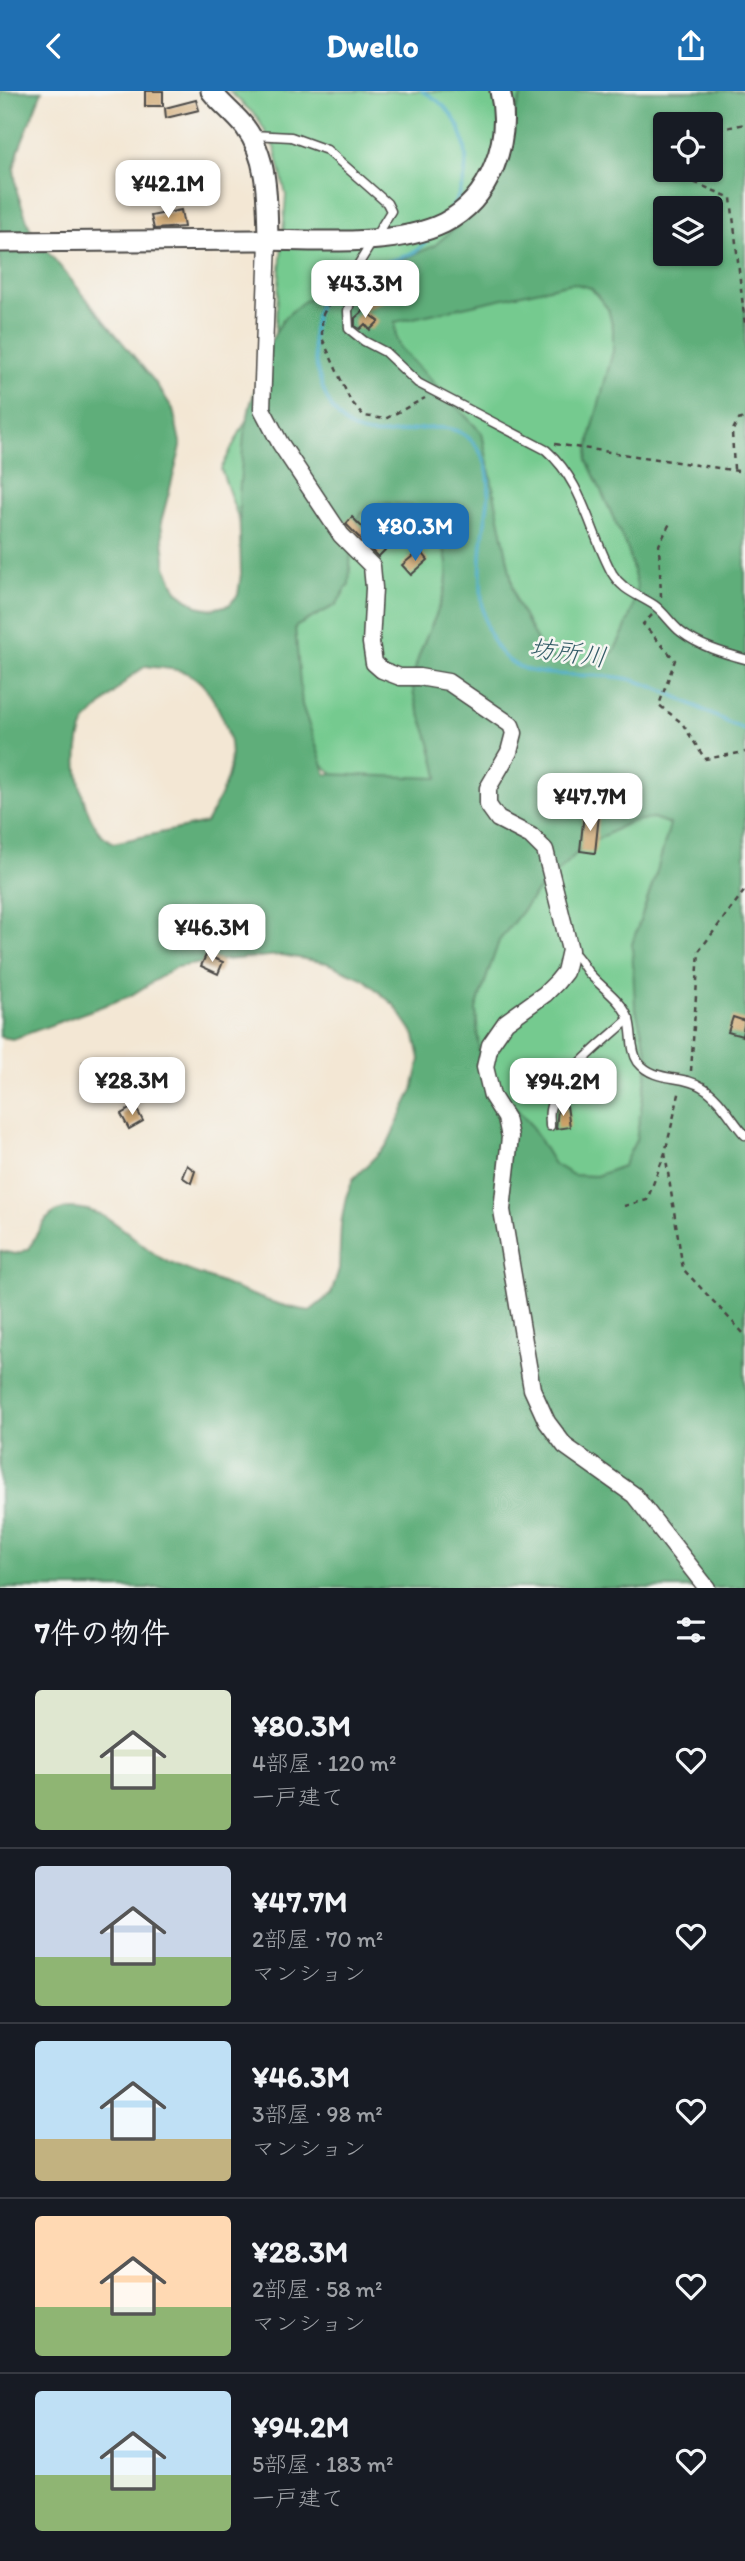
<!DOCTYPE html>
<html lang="ja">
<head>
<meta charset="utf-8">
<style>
	body { margin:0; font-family:Itim,"Klee One",sans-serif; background:#242831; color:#f1f3f6; height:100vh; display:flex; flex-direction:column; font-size:26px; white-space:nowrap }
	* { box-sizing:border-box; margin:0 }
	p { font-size:23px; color:#9ea1a6 }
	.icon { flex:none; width:38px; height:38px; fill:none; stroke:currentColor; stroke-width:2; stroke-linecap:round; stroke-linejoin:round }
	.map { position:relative; height:1497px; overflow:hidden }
	.sheet { display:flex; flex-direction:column; background:#171b24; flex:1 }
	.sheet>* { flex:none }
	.tools { position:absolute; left:653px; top:21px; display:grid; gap:14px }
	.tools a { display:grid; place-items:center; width:70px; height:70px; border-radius:7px; background:#171b24; box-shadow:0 2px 5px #0004; font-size:35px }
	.price { position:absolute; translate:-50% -60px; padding:0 16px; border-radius:14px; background:#fff; color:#222; font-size:23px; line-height:46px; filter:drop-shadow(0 2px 4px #0008) }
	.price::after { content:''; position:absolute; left:50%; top:42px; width:21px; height:16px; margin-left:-10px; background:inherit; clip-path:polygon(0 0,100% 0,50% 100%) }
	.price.current { background:#1f6fb2; color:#fff }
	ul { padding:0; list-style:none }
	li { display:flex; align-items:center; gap:21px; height:175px; padding:0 35px }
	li+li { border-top:2px solid #363941 }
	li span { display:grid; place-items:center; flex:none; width:196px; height:140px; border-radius:7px; color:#555 }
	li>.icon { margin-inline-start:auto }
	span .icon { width:84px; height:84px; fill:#fffc; stroke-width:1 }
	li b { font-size:30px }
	h2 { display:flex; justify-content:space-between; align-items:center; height:84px; padding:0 35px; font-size:30px }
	header { display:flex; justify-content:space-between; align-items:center; height:91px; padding:0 35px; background:#1f6fb2; color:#fff; font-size:32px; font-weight:700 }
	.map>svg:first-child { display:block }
	.green { fill:#74ca8f; stroke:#507a5d; stroke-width:2; fill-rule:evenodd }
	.forest { fill:#5fae7a; stroke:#456c52; stroke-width:2; fill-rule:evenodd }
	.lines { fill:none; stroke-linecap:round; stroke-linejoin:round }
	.stream { stroke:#44a9c4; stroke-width:3.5 }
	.building { fill:#cea369 }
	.service-casing { stroke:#494744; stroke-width:11 }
	.minor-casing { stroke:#494744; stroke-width:19 }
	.tertiary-casing { stroke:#494744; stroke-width:23 }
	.path { stroke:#494744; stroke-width:2.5; stroke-dasharray:5 5; stroke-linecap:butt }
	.service { stroke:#fff; stroke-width:8 }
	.minor { stroke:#fff; stroke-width:16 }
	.tertiary { stroke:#fff; stroke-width:19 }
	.labels { text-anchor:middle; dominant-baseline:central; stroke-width:5; stroke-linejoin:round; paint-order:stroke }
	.water-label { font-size:26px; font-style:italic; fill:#355d68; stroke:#f6f6f2 }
</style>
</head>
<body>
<header><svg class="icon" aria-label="back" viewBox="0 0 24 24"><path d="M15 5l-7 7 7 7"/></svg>Dwello<svg class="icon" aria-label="share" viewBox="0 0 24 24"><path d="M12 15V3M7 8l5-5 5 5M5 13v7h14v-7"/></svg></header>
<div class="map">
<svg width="745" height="1497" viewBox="0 0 745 1497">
	<rect width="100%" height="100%" fill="#f6f6f2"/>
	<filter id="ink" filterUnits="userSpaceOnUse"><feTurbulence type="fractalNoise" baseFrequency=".0143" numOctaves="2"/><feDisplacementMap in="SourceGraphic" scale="14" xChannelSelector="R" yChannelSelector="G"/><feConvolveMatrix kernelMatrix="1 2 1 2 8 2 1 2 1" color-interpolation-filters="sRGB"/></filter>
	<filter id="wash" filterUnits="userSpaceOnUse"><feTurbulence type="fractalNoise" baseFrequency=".00686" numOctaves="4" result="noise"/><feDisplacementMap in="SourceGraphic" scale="28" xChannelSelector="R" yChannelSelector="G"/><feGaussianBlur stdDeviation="1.57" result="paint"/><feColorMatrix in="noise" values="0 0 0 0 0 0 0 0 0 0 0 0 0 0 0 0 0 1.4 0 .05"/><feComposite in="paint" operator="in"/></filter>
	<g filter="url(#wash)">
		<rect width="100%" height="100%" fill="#f3e7d4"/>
		<path class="green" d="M229,0H745V1497L460,990L365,712L311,663L253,469L221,378L272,279L286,104L275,58L257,26ZM665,33H710V79H665ZM665,117H710V163H665Z"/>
		<path class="forest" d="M0,0H42L19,58L14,78L17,101L31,140L155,291L173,318L181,356L161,431L166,476L177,500L197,515L212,518L229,514L238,504L241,483L239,405L244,344L250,315L269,253L284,227L304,210L434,155L458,134L484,105L523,0H745V1497H0V1160L16,1163L29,1158C38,1140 48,1116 72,1117C108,1117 132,1148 159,1166C174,1175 193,1181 209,1187C242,1200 275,1215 310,1220L331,1203L339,1178L341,1133L346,1106L353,1088L387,1054L413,999L420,968L415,945L395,915L364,888L327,872L281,864L221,869L176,876L130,905L13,948L0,946ZM665,33H710V79H665ZM665,117H710V163H665ZM572,192L591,197L608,218L613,237V260L591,343L587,369L628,459L637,495L632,519L624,540L614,560L601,570L583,575L571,574L553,567L539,554L516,510L482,342L400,257L396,247L395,231ZM380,412C415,414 423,413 439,446C467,501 415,542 413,594C412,610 424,630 428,646C432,659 436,674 438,687L326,683L302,614L295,536L336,514L349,493L351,458L361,423ZM146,575C158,577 172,577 184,581C197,585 208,598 214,610C242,658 232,685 206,732L113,752C108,748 100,744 97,738C79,708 70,664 85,631L130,586ZM653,727L670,733L657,780L632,853L635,915L649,968L636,1049L623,1075L596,1085L573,1084L554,1073L530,1033L484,981L479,960L476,918L499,850L535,803L582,757L629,731Z"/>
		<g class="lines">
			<g class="stream">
				<path d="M422,0C468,23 478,75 452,117"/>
				<path d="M431,145C426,150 421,157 416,160C410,164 402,166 396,168C352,183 327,173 315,228C310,251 315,274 322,295C358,397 438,296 479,359C500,391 481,432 481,467C480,503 480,553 514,573C531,584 557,583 576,584C593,585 612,584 629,588C669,598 707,623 745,639"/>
			</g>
		</g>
		<g id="blocks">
			<g class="building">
				<rect x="145" y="0" width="18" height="15"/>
				<polygon points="196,9 199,19 166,27 165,17"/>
				<polygon points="181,119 184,136 154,138 151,125"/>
				<polygon points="387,186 396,205 364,219 358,204 378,195 376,191"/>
				<polygon points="364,219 379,230 370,239 365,233 360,238 355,235 355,227"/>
				<polygon points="352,426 385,459 378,466 346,433"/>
				<polygon points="418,427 426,437 417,443 410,433"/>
				<polygon points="420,459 428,469 411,484 402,474"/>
				<polygon points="584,722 599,724 595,762 580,760"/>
				<polygon points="206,864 223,871 218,883 201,875"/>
				<polygon points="733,926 745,930 742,945 728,941"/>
				<polygon points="91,969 100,1000 90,999 83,971"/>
				<polygon points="135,1015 143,1030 129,1038 121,1023"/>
				<polygon points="567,1015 570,1036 556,1038 558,1017"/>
				<polygon points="187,1074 195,1080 191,1092 182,1086"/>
			</g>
		</g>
	</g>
	<g filter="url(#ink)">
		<use href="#blocks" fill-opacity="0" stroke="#494744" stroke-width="2"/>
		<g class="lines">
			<defs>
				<g id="service">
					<path d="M252,44L291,46L327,59L387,112L391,120L358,174L348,220L349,238L364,250L385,261L418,292L546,359C584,392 589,440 612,482C623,500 637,503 654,514C664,521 671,533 681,541C699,555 723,562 745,568"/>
					<path d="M570,859C579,865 581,872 587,880C600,896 622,908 629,929C633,942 630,959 638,971C655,992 682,983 702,996C720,1006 732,1030 745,1044"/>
					<path d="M550,1035C550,1030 549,1024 550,1019C556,986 605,950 629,928"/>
				</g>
				<polyline id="minor" points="268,149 262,318 280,352 341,444 372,475 374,497 371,552 374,572 382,579 400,586 419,586 448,591 511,634 514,642 509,661 488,697 488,714 498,728 531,745 545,759 570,859 565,881 557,891 545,903 506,931 490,954 485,976 492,1005 506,1027 510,1046 502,1119 532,1298 547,1331 565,1355 634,1404 707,1497"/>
				<g id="tertiary">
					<path d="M211,0C221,13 235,23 245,36C269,68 267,112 268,149"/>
					<path d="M0,151C85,151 170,150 255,149C312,149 393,157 444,132C491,108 512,49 500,0"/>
				</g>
			</defs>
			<use href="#service" class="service-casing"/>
			<use href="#minor" class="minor-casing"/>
			<use href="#tertiary" class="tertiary-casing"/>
			<g class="path">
				<polyline points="710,43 712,40 745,33"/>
				<polyline points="687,79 684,87 731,107 745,234"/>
				<polyline points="343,196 331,209 322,225 322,247 350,309 364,325 385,328 425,307"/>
				<polyline points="555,353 745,381"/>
				<polyline points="734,378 732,341 738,329 745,327"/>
				<polyline points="661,506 659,454 670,432"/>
				<polyline points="652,524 643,533 675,569 659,614 682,632 705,668 745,661"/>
				<polyline points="691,980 699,860 745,799"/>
				<polyline points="665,1062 683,1178 745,1244"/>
				<polyline points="624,1115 647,1109 665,1062 680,999"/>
			</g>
			<use href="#service" class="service"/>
			<use href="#minor" class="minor"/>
			<use href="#tertiary" class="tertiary"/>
		</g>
	</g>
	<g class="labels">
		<g class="water-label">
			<text transform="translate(568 561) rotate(8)">坊所川</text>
		</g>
	</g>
</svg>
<div class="tools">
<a><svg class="icon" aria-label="locate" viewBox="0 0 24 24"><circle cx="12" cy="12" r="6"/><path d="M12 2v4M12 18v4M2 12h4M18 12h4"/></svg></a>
<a><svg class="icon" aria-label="layers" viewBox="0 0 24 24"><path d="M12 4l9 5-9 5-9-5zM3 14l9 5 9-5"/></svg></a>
</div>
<b class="price" style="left:168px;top:129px">¥42.1M</b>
<b class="price" style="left:365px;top:229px">¥43.3M</b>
<b class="price current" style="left:415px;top:472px">¥80.3M</b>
<b class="price" style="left:590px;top:742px">¥47.7M</b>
<b class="price" style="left:212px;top:873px">¥46.3M</b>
<b class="price" style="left:132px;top:1026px">¥28.3M</b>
<b class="price" style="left:563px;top:1027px">¥94.2M</b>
</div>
<section class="sheet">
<h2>7件の物件<svg class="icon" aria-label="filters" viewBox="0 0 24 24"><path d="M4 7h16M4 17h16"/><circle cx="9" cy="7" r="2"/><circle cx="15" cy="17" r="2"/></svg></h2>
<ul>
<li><span style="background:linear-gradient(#dfe7d0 60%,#8fb573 0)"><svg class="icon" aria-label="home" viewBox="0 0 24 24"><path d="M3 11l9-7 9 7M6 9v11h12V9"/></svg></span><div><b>¥80.3M</b><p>4部屋 · 120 m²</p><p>一戸建て</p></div><svg class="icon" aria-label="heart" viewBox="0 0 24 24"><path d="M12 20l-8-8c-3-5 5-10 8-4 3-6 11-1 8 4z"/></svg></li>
<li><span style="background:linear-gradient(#c9d6e8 65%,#8fb573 0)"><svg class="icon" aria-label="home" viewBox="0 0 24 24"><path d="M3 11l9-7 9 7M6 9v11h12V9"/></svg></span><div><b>¥47.7M</b><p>2部屋 · 70 m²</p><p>マンション</p></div><svg class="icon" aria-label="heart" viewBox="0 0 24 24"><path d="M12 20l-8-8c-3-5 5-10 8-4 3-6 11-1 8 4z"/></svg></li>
<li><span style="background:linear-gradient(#bfe0f5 70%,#c2b280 0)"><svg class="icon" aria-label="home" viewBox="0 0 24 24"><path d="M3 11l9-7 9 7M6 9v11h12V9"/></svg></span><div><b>¥46.3M</b><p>3部屋 · 98 m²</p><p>マンション</p></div><svg class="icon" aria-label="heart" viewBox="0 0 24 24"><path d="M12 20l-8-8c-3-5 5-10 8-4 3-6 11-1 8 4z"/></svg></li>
<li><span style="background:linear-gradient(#ffd9b3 65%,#8fb573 0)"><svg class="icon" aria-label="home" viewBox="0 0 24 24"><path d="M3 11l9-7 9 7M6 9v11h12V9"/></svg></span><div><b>¥28.3M</b><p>2部屋 · 58 m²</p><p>マンション</p></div><svg class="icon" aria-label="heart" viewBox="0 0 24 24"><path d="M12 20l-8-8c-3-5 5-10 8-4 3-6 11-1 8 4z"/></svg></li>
<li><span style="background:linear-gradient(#bfe0f5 60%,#8fb573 0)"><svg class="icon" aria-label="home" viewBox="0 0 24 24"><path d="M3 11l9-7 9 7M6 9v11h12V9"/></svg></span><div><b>¥94.2M</b><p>5部屋 · 183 m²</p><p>一戸建て</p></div><svg class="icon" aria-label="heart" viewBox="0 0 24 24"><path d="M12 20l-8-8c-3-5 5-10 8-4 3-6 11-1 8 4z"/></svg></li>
</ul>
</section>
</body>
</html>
